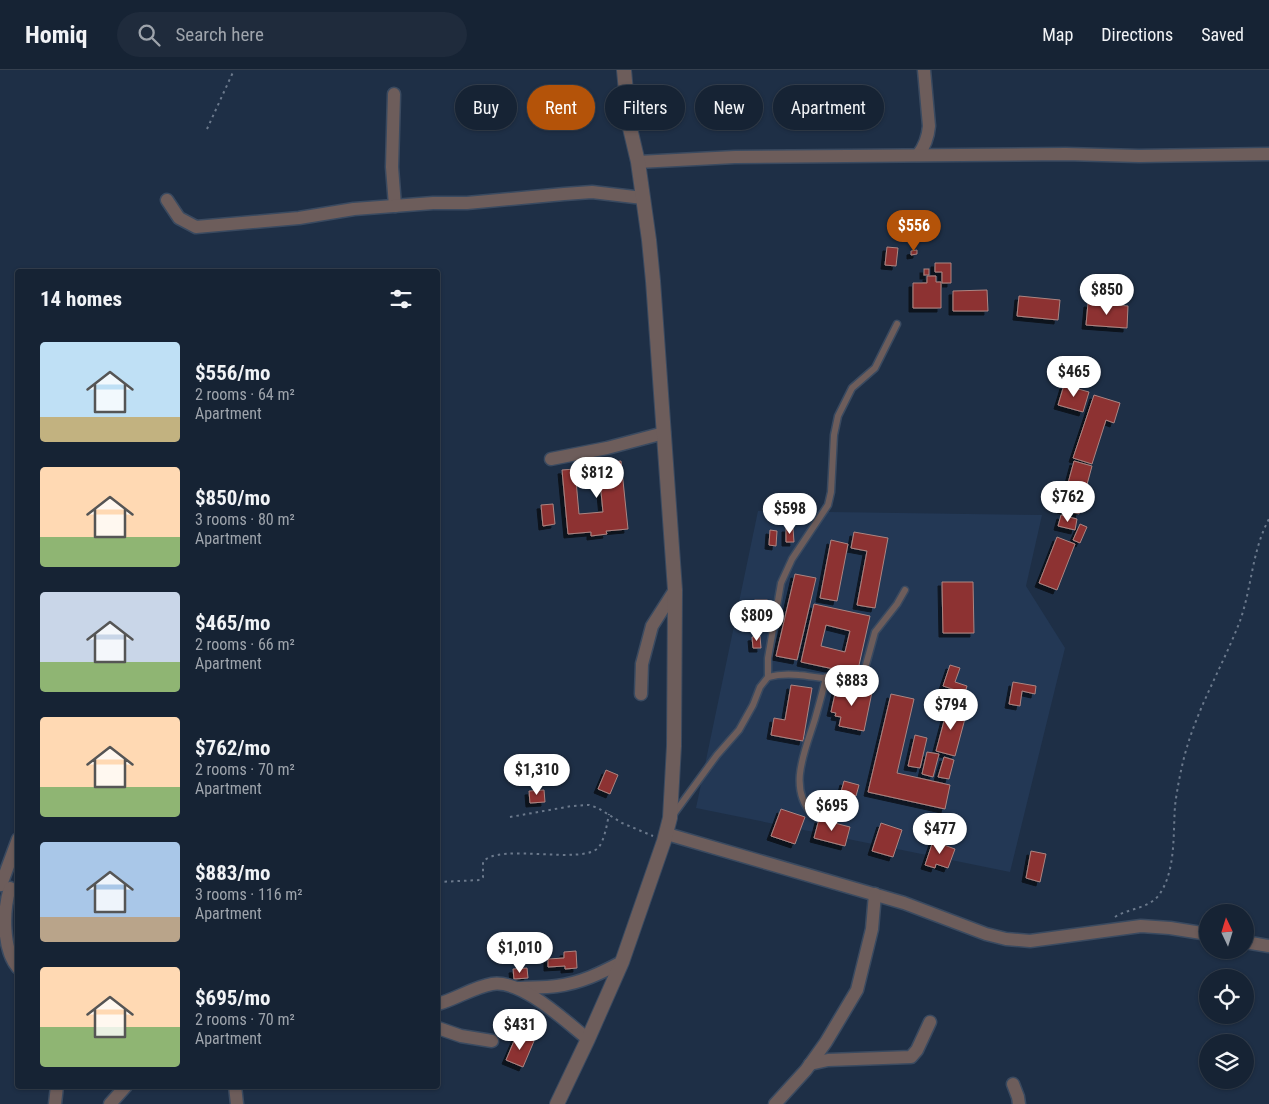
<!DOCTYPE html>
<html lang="en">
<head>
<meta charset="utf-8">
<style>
	body { margin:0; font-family:"Roboto Condensed",sans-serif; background:#1f2b3c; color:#f1f3f6; height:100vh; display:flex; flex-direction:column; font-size:19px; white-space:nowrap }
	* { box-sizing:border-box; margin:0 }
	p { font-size:16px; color:#9ea4ac }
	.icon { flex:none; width:28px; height:28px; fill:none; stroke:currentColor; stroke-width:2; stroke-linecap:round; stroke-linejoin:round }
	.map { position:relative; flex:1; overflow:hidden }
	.panel { position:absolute; left:15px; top:199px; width:425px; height:820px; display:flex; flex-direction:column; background:#162334; border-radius:5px; box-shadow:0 1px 4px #0004,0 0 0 1px #35404f }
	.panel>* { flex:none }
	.top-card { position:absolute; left:455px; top:15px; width:475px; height:45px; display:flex; gap:10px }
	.needle { width:32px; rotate:356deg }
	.fabs { position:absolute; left:1199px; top:834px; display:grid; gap:10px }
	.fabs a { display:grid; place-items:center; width:55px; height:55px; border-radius:50%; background:#162334; box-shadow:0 1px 4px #0004,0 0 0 1px #35404f; font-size:25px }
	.price { position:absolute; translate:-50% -42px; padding:0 11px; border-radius:18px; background:#fff; color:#222; font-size:16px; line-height:32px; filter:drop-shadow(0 1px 2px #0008) }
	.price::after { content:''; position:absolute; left:50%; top:30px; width:15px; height:11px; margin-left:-8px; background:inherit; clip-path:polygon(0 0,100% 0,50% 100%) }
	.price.on { background:#b45309; color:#fff }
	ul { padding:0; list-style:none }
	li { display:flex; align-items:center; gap:15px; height:125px; padding:0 25px }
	li span { display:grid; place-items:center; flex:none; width:140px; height:100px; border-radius:5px; color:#555 }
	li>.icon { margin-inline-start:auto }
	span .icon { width:60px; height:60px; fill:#fffc; stroke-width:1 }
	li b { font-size:21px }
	h2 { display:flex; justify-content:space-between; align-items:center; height:60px; padding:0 25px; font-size:21px }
	.tag { padding:0 18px; border-radius:22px; background:#162334; box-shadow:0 1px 4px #0004,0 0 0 1px #35404f; font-size:18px; line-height:45px }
	.tag.on { background:#b45309; color:#fff }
	header { display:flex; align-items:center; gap:30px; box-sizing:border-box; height:70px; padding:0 25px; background:#162334; border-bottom:1px solid #35404f }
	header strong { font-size:24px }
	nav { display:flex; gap:28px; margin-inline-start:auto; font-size:18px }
	.search { width:350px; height:45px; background:#1f2b3c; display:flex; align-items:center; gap:12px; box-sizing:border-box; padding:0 18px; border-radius:28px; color:#9ea4ac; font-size:19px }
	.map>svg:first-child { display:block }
	.built { fill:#233855 }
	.building { fill:#8d3130; stroke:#ac8582; fill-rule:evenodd; filter:url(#shadow) }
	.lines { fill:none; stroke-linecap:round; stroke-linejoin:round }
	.service-casing { stroke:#3a4a60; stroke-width:9 }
	.minor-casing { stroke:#3a4a60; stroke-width:15 }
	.tertiary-casing { stroke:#3a4a60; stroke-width:16 }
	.path { stroke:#6b798c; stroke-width:2; stroke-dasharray:2.5 4; stroke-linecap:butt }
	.service { stroke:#6d5d5b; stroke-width:6 }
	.minor { stroke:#6d5d5b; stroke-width:12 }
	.tertiary { stroke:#6d5d5b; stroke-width:14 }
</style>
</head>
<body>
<header>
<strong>Homiq</strong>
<div class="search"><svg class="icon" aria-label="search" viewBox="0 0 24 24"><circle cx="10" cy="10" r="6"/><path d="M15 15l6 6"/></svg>Search here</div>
<nav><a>Map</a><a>Directions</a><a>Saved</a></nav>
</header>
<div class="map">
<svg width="1269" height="1034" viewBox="0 0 1269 1034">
	<defs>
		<filter id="shadow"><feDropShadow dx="-4" dy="4" stdDeviation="0" flood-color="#0009"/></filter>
	</defs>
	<rect width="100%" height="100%" fill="#1e2f46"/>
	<polygon class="built" points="758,441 1042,445 1026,516 1065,578 1010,802 696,738"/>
	<g class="building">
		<polygon points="887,177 898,178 896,196 885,195"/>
		<polygon points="917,180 917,184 911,185 911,181"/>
		<polygon points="935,193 951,193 951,213 942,213 942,202 935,202"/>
		<rect x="924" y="199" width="5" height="6"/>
		<polygon points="927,206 936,206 936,212 941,212 941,238 913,238 913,213 927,213"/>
		<polygon points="987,220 988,241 953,241 953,221"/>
		<polygon points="1019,226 1060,230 1058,250 1017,246"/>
		<polygon points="1088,233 1128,236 1127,258 1086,255"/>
		<polygon points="1064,315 1089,322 1083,342 1058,335"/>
		<polygon points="1094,325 1120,333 1114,353 1106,350 1092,394 1073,388"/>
		<polygon points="621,391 628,459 606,461 607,464 591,466 591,462 568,464 562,400 575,399 579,444 603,442 600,411 579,413 577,395"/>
		<polygon points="1074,391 1092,396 1079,444 1061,439"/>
		<polygon points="553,434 555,454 543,456 541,435"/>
		<polygon points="1061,445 1077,449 1075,460 1058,456"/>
		<polygon points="1080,454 1087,457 1080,473 1073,470"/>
		<polygon points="786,458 793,458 794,472 786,472"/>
		<polygon points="770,460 777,461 776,476 769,475"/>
		<polygon points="854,462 888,468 875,538 857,535 867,481 851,478"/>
		<polygon points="1057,467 1075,474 1057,520 1039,513"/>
		<polygon points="831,470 848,474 837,531 820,528"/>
		<polygon points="795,504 816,508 797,590 776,586"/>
		<polygon points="942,512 973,512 974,563 943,563"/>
		<rect x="755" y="530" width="12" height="16"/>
		<path d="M814,534L870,546L857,604L801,592ZM826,555L850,561L845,582L821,576Z"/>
		<polygon points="760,566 761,578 753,578 752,567"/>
		<polygon points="950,595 960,598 955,612 967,616 965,623 943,616"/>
		<polygon points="1013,612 1036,616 1035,624 1022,621 1020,636 1009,634"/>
		<polygon points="791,615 812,618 803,671 771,665 774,648 785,650"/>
		<polygon points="837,615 872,622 864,661 839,656 841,647 835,646 836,643 831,642"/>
		<polygon points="891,624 914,629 897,703 950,715 945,739 868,722"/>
		<polygon points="948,636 967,641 955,686 936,681"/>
		<polygon points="915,665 927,668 920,698 908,696"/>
		<polygon points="927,682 939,684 933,707 922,704"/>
		<polygon points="944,687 954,690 949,709 938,707"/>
		<polygon points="606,700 618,705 610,724 598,719"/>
		<polygon points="844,711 859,715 856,726 841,722"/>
		<polygon points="544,720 545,732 530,733 529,721"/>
		<polygon points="781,739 805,747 795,774 771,766"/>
		<polygon points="819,749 850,757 845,776 814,768"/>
		<polygon points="881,753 902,760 893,787 872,781"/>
		<polygon points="933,771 955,779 948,798 936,794 935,798 925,795"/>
		<polygon points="1031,781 1046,784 1040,812 1026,808"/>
		<polygon points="576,881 577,898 565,899 565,896 548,897 548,889 564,888 564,882"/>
		<polygon points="527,898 528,908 514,909 513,899"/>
		<polygon points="517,964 534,971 523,997 506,990"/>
	</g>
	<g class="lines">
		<defs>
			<g id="service">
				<polyline points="768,607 768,588 781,513 792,489 828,435 831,422 834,365 838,346 852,318 875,298 897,254"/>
				<path d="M812,744C787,717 806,679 815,649C819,635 823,621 826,607"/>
				<path d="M673,745L717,685L739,660L753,635L760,617L768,607C779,604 789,604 799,605C812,606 853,614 862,609L875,562L897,534L905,520"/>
			</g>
			<g id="minor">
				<polyline points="394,24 392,97 395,136"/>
				<path d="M918,85C925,76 928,68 929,56L924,0"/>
				<polyline points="638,92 735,87 1066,84 1139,86 1269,84"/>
				<polyline points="167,130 179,148 196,157 299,148 354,139 433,133 467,133 564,124 592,122 643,128"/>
				<polyline points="551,389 607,378 664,363"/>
				<polyline points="641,624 642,594 652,556 675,520"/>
				<polyline points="667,764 904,833 986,864 1006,869 1030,871 1141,856 1170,858 1208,864"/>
				<polyline points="1,815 18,769"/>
				<path d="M10,818C3,840 2,879 18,898"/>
				<polyline points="1245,872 1269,876"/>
				<path d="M518,918C531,917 544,918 557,916C581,913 601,903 622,892"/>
				<path d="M438,934C456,929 474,917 492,914C522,909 566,952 588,969"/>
				<polyline points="438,958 461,966 492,971"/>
				<polyline points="810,994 828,990 911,987 917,980 930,952"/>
				<polyline points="1013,1014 1018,1027 1019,1034"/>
				<polyline points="235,1016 237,1034"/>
				<polyline points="55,1034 57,1016"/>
				<polyline points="110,1034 126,1016"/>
				<polyline points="775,1034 806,1000 826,972 857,920 872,859 875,824"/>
			</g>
			<polyline id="tertiary" points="557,1034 588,969 622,892 664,771 670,748 674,676 675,520 653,211 649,170 638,92 629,54 624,0"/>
		</defs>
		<use href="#service" class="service-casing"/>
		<use href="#minor" class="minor-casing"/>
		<use href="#tertiary" class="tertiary-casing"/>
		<g class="path">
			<polyline points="207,59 234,0"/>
			<polyline points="510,747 572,736 589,735 598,738 622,753 653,766"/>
			<path d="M438,812L480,810L483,807V792C499,772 583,796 599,777C605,768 607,754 609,744"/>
			<path d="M1115,847C1129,838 1148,839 1159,825C1176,801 1173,764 1175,736C1177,719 1182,693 1187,677C1200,633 1224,593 1240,551C1252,517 1252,480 1269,449"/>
		</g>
		<use href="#service" class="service"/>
		<use href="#minor" class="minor"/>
		<use href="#tertiary" class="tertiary"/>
	</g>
</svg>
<div class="fabs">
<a><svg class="needle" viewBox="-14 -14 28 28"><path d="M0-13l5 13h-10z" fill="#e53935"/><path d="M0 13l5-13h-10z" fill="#9ea4ac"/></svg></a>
<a><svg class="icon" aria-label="locate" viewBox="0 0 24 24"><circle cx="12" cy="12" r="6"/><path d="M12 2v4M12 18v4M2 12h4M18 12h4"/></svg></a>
<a><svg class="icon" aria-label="layers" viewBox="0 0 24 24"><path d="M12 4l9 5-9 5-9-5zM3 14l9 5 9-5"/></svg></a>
</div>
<b class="price on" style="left:914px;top:182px">$556</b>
<b class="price" style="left:1107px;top:246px">$850</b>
<b class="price" style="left:1074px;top:328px">$465</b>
<b class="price" style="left:597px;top:429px">$812</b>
<b class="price" style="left:1068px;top:453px">$762</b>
<b class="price" style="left:790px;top:465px">$598</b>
<b class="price" style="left:757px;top:572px">$809</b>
<b class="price" style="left:852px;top:637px">$883</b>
<b class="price" style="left:951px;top:661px">$794</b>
<b class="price" style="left:537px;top:726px">$1,310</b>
<b class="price" style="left:832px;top:762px">$695</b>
<b class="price" style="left:940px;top:785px">$477</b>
<b class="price" style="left:520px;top:904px">$1,010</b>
<b class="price" style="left:520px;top:981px">$431</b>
<div class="top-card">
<a class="tag">Buy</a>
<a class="tag on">Rent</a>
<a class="tag">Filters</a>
<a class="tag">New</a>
<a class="tag">Apartment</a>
</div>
<section class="panel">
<h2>14 homes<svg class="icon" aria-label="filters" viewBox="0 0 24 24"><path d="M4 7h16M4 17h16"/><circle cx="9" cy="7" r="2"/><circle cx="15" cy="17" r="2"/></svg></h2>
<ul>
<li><span style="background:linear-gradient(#bfe0f5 75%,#c2b280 0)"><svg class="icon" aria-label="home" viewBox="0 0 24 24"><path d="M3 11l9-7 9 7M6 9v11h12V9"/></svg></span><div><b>$556/mo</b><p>2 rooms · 64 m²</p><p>Apartment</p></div></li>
<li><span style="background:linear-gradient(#ffd9b3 70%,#8fb573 0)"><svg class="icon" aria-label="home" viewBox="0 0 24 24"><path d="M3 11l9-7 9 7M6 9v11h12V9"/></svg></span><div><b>$850/mo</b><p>3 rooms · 80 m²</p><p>Apartment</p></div></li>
<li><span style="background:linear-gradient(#c9d6e8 70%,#8fb573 0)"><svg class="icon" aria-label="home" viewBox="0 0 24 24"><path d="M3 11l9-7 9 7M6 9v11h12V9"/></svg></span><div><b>$465/mo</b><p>2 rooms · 66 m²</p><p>Apartment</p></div></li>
<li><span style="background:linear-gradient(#ffd9b3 70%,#8fb573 0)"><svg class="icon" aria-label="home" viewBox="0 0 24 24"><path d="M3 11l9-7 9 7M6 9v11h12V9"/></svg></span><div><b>$762/mo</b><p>2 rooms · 70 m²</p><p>Apartment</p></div></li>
<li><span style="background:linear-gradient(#a9c7e8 75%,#b9a48a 0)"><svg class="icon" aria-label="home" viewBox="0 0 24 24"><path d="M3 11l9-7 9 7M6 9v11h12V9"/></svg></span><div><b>$883/mo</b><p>3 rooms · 116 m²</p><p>Apartment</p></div></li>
<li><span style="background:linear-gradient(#ffd9b3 60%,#8fb573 0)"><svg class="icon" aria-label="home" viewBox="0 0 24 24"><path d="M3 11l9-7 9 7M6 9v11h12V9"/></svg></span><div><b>$695/mo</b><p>2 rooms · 70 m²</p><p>Apartment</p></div></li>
</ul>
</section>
</div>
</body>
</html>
